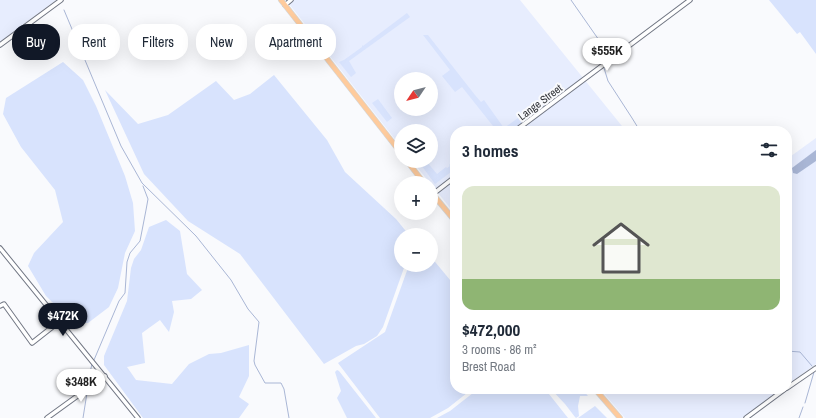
<!DOCTYPE html>
<html lang="en">
<head>
<meta charset="utf-8">
<style>
	body { margin:0; font-family:"Archivo Narrow",sans-serif; background:#f2f2f3; color:#1f2937; height:100vh; display:flex; flex-direction:column; font-size:15px; white-space:nowrap }
	* { box-sizing:border-box; margin:0 }
	p { font-size:13px; color:#747a83 }
	.icon { flex:none; width:22px; height:22px; fill:none; stroke:currentColor; stroke-width:2; stroke-linecap:round; stroke-linejoin:round }
	.map { position:relative; flex:1; overflow:hidden }
	.details { position:absolute; left:450px; top:126px; width:342px; height:268px; display:flex; flex-direction:column; background:#fff; border-radius:16px; box-shadow:0 4px 16px #0002 }
	.details>* { flex:none }
	.guide { position:absolute; left:12px; top:24px; width:378px; height:36px; display:flex; gap:8px }
	.needle { width:26px; rotate:235deg }
	.buttons { position:absolute; left:394px; top:72px; display:grid; gap:8px }
	.buttons a { display:grid; place-items:center; width:44px; height:44px; border-radius:50%; background:#fff; box-shadow:0 4px 16px #0002; font-size:20px }
	.price { position:absolute; translate:-50% -34px; padding:0 9px; border-radius:14px; background:#fff; color:#222; font-size:13px; line-height:26px; filter:drop-shadow(0 1px 2px #0008) }
	.price::after { content:''; position:absolute; left:50%; top:24px; width:12px; height:9px; margin-left:-6px; background:inherit; clip-path:polygon(0 0,100% 0,50% 100%) }
	.price.selected { background:#111827; color:#fff }
	ul { padding:0; list-style:none }
	li { display:grid; align-content:center; gap:8px; height:212px; padding:0 12px }
	li+li { border-top:1px solid #e0e1e3 }
	li span { display:grid; place-items:center; height:124px; border-radius:12px; color:#555 }
	li>.icon { margin-inline-start:auto }
	span .icon { width:72px; height:72px; fill:#fffc; stroke-width:1 }
	li b { font-size:17px }
	h2 { display:flex; justify-content:space-between; align-items:center; height:48px; padding:0 12px; font-size:17px }
	.chip { padding:0 14px; border-radius:16px; background:#fff; box-shadow:0 4px 16px #0002; font-size:14px; line-height:36px }
	.chip.selected { background:#111827; color:#fff }
	.map>svg:first-child { display:block }
	.built { fill:#e7edfe; fill-rule:evenodd }
	.green { fill:#d8e3fd }
	.water { fill:#a9b6d5 }
	.lines { fill:none; stroke-linecap:round; stroke-linejoin:round }
	.stream { stroke:#a9b6d5; stroke-width:1 }
	.minor-casing { stroke:#727784; stroke-width:5.5 }
	.major-casing { stroke:#d6d7d8; stroke-width:6 }
	.minor { stroke:#fff; stroke-width:3.5 }
	.major { stroke:#fecb9d; stroke-width:4.5 }
	.labels { text-anchor:middle; dominant-baseline:central; stroke-width:4; stroke-linejoin:round; paint-order:stroke }
	.street-label { font-size:11px; fill:#33353a; stroke:#f9fafd }
</style>
</head>
<body>
<div class="map">
<svg width="816" height="418" viewBox="0 0 816 418">
	<rect width="100%" height="100%" fill="#f9fafd"/>
	<g class="built">
		<polygon points="0,0 56,0 0,42"/>
		<path d="M286,0H520L626,131H455V214L412,161H431V131H401V147ZM401,79H431V109H401Z"/>
		<polygon points="816,138 816,364 787,385 787,159"/>
		<polygon points="600,389 782,389 742,418 625,418"/>
	</g>
	<g class="green">
		<polygon points="769,0 816,0 816,54 800,32 797,34"/>
		<polygon points="407,13 410,17 349,61 356,73 351,77 339,62 344,60 362,47 362,45 363,46"/>
		<polygon points="423,35 428,35 475,95 481,102 484,100 504,128 536,105 539,104 540,108 534,115 512,131 497,131 462,87 455,92 442,76 450,70"/>
		<polygon points="63,62 83,80 96,106 125,176 133,203 135,231 125,253 118,288 109,307 88,323 72,322 46,296 28,266 34,253 63,222 55,190 21,147 3,114 6,98"/>
		<polygon points="274,75 327,140 345,172 396,219 409,235 401,235 401,265 405,265 383,327 377,336 364,344 356,346 324,364 240,254 188,221 144,174 105,90 138,124 168,115 216,81 234,100 250,94"/>
		<polygon points="378,99 392,118 387,122 372,103"/>
		<polygon points="455,160 455,169 435,184 419,162 426,161 437,174 446,167 447,168 450,166 449,165"/>
		<polygon points="166,220 180,231 187,274 202,290 191,299 172,301 174,312 169,332 160,320 142,333 145,363 127,367 136,380 172,384 189,364 209,354 221,353 249,345 249,376 239,397 249,404 239,418 143,418 104,365 104,356 127,301 131,268 134,259 141,250 149,227"/>
		<polygon points="431,257 455,286 455,389 472,389 448,408 430,418 380,418 338,363 385,332 409,265 431,265"/>
		<polygon points="337,370 339,371 376,418 347,418 337,398 341,391 335,372"/>
		<polygon points="478,389 545,389 568,418 437,418 450,411"/>
		<polygon points="551,389 582,389 588,396 580,396 578,406 579,416 576,418 575,417 565,404"/>
		<polygon points="595,406 607,418 578,418"/>
	</g>
	<polygon class="water" points="816,150 816,161 797,174 793,173 792,168"/>
	<g class="lines">
		<g class="stream">
			<polyline points="571,0 601,43 603,60"/>
			<polyline points="64,10 121,146 142,183 196,236 231,280 248,309 259,322 254,361 255,365 265,383 281,383 284,389 289,418"/>
			<polyline points="604,68 608,81 632,118 640,131"/>
			<polyline points="787,351 800,352 812,366"/>
			<polyline points="94,360 119,301 125,293 127,262 130,253 140,241 146,210 148,199 143,186"/>
			<polyline points="87,385 92,364"/>
			<polyline points="805,403 814,372"/>
			<polyline points="83,418 87,393"/>
			<polyline points="799,418 803,407"/>
		</g>
		<defs>
			<g id="minor">
				<polyline points="285,5 291,0"/>
				<polyline points="0,45 61,0"/>
				<polyline points="515,131 690,0"/>
				<polyline points="433,194 455,177"/>
				<polyline points="0,248 138,418"/>
				<polyline points="0,306 4,304 32,343 60,321"/>
				<polyline points="787,388 816,368"/>
				<polyline points="47,418 105,376"/>
				<polyline points="746,418 785,389"/>
			</g>
			<g id="major">
				<polyline points="281,0 401,153"/>
				<polyline points="407,161 424,183"/>
				<polyline points="431,192 455,221"/>
				<polyline points="595,389 620,418"/>
			</g>
		</defs>
		<use href="#minor" class="minor-casing"/>
		<use href="#major" class="major-casing"/>
		<use href="#minor" class="minor"/>
		<use href="#major" class="major"/>
	</g>
	<g class="labels">
		<g class="street-label">
			<text transform="translate(540 102) rotate(-37)">Lange Street</text>
		</g>
	</g>
</svg>
<div class="buttons">
<a><svg class="needle" viewBox="-14 -14 28 28"><path d="M0-13l5 13h-10z" fill="#e53935"/><path d="M0 13l5-13h-10z" fill="#747a83"/></svg></a>
<a><svg class="icon" aria-label="layers" viewBox="0 0 24 24"><path d="M12 4l9 5-9 5-9-5zM3 14l9 5 9-5"/></svg></a>
<a>+</a>
<a>−</a>
</div>
<b class="price" style="left:607px;top:72px">$555K</b>
<b class="price selected" style="left:63px;top:337px">$472K</b>
<b class="price" style="left:81px;top:403px">$348K</b>
<div class="guide">
<a class="chip selected">Buy</a>
<a class="chip">Rent</a>
<a class="chip">Filters</a>
<a class="chip">New</a>
<a class="chip">Apartment</a>
</div>
<section class="details">
<h2>3 homes<svg class="icon" aria-label="filters" viewBox="0 0 24 24"><path d="M4 7h16M4 17h16"/><circle cx="9" cy="7" r="2"/><circle cx="15" cy="17" r="2"/></svg></h2>
<ul>
<li><span style="background:linear-gradient(#dfe7d0 75%,#8fb573 0)"><svg class="icon" aria-label="home" viewBox="0 0 24 24"><path d="M3 11l9-7 9 7M6 9v11h12V9"/></svg></span><div><b>$472,000</b><p>3 rooms · 86 m²</p><p>Brest Road</p></div></li>
</ul>
</section>
</div>
</body>
</html>
